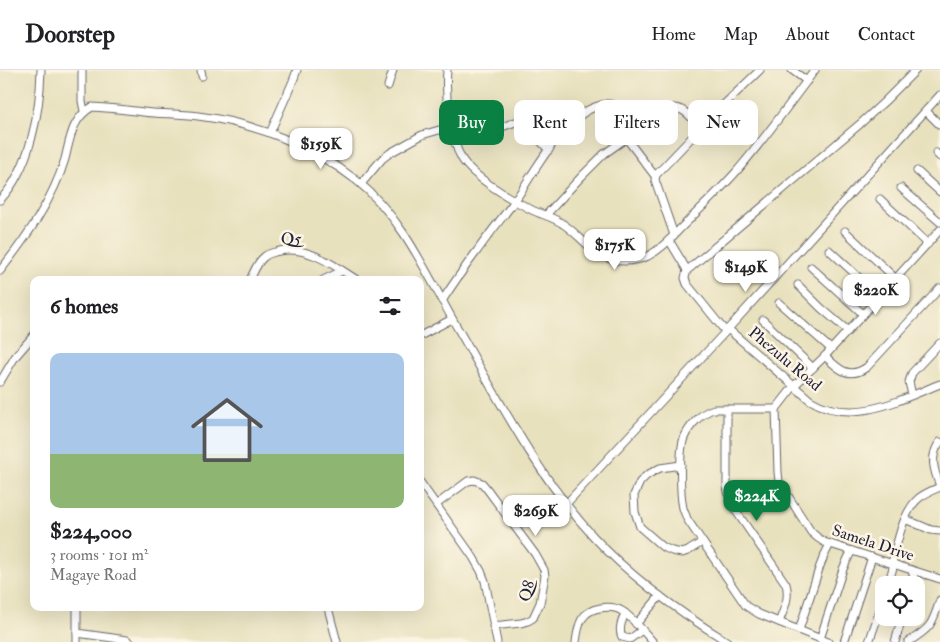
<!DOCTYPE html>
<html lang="en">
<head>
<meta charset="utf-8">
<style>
	body { margin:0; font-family:"IM FELL Double Pica",serif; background:#f2f2f2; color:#202124; height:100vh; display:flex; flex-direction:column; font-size:19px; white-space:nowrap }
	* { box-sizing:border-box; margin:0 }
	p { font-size:16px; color:#757577 }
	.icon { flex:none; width:28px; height:28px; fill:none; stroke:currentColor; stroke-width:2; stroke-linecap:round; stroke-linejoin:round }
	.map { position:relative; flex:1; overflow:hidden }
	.side { position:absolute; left:30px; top:206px; width:394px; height:335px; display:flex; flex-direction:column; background:#fff; border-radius:10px; box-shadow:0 5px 20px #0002 }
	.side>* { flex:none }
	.hud { position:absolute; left:439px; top:30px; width:426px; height:45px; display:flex; gap:10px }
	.fabs { position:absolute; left:875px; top:506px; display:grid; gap:10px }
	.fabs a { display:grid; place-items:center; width:50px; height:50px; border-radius:10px; background:#fff; box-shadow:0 5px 20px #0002; font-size:25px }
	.price { position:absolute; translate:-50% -42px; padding:0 11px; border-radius:10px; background:#fff; color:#222; font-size:16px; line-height:32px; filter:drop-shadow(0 1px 2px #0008) }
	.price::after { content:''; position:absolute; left:50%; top:30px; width:15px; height:11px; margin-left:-8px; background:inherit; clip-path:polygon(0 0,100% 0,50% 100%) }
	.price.active { background:#0b8043; color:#fff }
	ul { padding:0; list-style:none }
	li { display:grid; align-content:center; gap:10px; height:265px; padding:0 20px }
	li+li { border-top:1px solid #e0e0e0 }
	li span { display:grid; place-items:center; height:155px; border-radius:10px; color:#555 }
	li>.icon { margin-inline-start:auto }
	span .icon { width:90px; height:90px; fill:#fffc; stroke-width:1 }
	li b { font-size:21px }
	h2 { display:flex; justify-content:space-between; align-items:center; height:60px; padding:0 20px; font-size:21px }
	.tag { padding:0 18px; border-radius:10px; background:#fff; box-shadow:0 5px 20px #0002; font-size:18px; line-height:45px }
	.tag.active { background:#0b8043; color:#fff }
	header { display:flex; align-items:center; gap:30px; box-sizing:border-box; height:70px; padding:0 25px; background:#fff; border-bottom:1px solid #e0e0e0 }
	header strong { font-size:24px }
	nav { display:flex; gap:28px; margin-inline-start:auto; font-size:18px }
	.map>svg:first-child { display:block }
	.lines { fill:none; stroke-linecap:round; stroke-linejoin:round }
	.minor-casing { stroke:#676569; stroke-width:9 }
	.minor { stroke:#fff; stroke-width:7 }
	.labels { text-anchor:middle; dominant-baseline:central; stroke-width:5; stroke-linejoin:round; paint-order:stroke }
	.street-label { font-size:16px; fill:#22223b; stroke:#fcf5e5 }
</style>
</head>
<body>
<header>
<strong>Doorstep</strong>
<nav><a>Home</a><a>Map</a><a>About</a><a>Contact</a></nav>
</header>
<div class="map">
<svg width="940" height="572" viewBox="0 0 940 572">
	<rect width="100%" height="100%" fill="#fcf5e5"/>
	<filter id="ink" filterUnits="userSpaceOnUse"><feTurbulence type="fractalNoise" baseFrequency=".02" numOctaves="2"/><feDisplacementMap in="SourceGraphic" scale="10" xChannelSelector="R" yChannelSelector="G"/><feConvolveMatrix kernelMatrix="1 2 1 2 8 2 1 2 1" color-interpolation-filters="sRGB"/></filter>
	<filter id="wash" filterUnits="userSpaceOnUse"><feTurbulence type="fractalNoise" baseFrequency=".0096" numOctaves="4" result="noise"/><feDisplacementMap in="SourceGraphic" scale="20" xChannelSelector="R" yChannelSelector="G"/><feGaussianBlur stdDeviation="1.12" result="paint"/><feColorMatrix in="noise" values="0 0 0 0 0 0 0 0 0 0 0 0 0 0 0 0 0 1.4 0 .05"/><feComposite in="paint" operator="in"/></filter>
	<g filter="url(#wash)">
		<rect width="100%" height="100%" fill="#e8e1be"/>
	</g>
	<g filter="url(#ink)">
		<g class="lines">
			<defs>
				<g id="minor">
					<polyline points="82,0 82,31 84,41"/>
					<polyline points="201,0 202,6"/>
					<path d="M447,0C445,25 449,67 462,89C473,107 512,130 532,140C542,145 553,147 563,154C579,164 589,181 608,188C621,193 636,191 648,186C664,178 675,163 688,151C704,135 721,119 736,102C764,70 789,34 815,0"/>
					<polyline points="792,0 807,11"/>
					<polyline points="388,16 393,0"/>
					<polyline points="926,41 940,55"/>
					<polyline points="502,57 518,51 521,51 549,80"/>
					<polyline points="270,63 293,11 297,0"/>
					<polyline points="626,68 655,106"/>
					<polyline points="936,83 940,87"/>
					<polyline points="917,101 940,122"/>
					<polyline points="361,114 382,89 390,83 422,65 439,60 447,60 452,61"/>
					<polyline points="901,118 940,152"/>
					<polyline points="880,129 928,174"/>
					<path d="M0,130C30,99 40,42 41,0"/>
					<path d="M546,145L581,107L604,84L668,39C683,34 692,49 701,58"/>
					<polyline points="845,161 896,209"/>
					<polyline points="674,165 655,110 656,105 714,44 760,0"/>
					<polyline points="669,170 687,200 690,198 860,54 885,31 916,0"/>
					<polyline points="829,180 880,227"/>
					<polyline points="811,197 863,244"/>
					<polyline points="687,200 685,208 687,214 725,261"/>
					<path d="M0,201C26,168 53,130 65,89C70,69 72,48 92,37C113,38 133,41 154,43C168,44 183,44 198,46C255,53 311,75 356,110C404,148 428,207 458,259C499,330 537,405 593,466C631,508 679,542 728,572"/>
					<path d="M250,210C254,202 257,192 264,187C267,184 271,183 275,182C304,173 334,195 357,210"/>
					<polyline points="323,210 342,201"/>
					<polyline points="798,215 821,238 848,261"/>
					<path d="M442,231C453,214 465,197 477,181C489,164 502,148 514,132C535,102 566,38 607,34C621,33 631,50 639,60"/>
					<polyline points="779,233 831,279"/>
					<polyline points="763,250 813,298"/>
					<path d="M728,259L810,330C853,356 899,330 940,314"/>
					<polyline points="420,266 452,249"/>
					<path d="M825,286C838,299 849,310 867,297L940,218"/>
					<polyline points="0,312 15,287 34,265"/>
					<polyline points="912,325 909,312 912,303 940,273"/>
					<path d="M727,339V417L731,433L736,441L786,514C790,528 784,539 779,552"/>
					<path d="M776,339H714C702,342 689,356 684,368C679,380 680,425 683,438C684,442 686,445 687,449L746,536L759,544L828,572"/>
					<polyline points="776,339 778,402 779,412 783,418 811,462 818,468 824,472 940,509"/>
					<polyline points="776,339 794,316 825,286 940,160"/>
					<path d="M940,372C929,386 934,401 940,416"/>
					<polyline points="681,395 660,398 647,405 640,412 634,425 635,442 640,457 663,477 672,481 682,483 688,481 702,472"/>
					<polyline points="420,412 473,487 481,501 485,511 497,572"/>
					<polyline points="437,434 468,411 474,410 482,413 487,419 535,484 544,500 545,506 540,533 533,548 528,551 521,553 493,556"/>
					<polyline points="566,434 728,259 940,25"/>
					<polyline points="905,449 931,460 940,461"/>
					<path d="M892,493C897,474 903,441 919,428C925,423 933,420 940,417"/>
					<polyline points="888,515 894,494"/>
					<polyline points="912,515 914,509 912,500"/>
					<polyline points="77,538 77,572"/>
					<polyline points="328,538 337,572"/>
					<path d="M625,543C622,551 618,559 622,567L630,569L642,560"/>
					<polyline points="636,554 660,526"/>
					<polyline points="799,560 820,496 824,486 830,474"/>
					<polyline points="77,563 127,570 130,572"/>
					<polyline points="820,569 843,499 849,486 852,481"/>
					<path d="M576,572C577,564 578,556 582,549C589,537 611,534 622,541C633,548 644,562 653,572"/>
					<polyline points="844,572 872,487"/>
					<polyline points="869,572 884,529"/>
					<polyline points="895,572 902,548"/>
					<path d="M908,572C931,558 932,555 940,530"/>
				</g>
			</defs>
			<use href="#minor" class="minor-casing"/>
			<use href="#minor" class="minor"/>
		</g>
	</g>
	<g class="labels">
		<g class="street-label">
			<text transform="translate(291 169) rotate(1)">Q5</text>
			<text transform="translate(785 289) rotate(40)">Phezulu Road</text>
			<text transform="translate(873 473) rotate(18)">Samela Drive</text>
			<text transform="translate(527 521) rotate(-76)">Q8</text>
		</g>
	</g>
</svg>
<div class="fabs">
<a><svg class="icon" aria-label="locate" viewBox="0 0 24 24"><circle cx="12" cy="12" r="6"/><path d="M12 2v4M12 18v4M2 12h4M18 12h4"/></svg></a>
</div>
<b class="price" style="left:321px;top:100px">$159K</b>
<b class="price" style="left:615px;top:201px">$175K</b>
<b class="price" style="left:746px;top:223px">$149K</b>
<b class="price" style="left:876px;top:246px">$220K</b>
<b class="price active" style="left:757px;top:452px">$224K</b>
<b class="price" style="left:536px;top:467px">$269K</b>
<div class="hud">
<a class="tag active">Buy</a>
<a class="tag">Rent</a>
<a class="tag">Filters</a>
<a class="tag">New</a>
</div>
<section class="side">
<h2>6 homes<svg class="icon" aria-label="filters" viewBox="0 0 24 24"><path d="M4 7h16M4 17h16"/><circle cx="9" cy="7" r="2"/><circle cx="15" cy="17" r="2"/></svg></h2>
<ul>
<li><span style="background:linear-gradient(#a9c7e8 65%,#8fb573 0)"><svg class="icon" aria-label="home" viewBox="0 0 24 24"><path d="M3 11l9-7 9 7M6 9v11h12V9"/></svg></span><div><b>$224,000</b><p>3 rooms · 101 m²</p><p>Magaye Road</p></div></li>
</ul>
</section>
</div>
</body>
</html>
